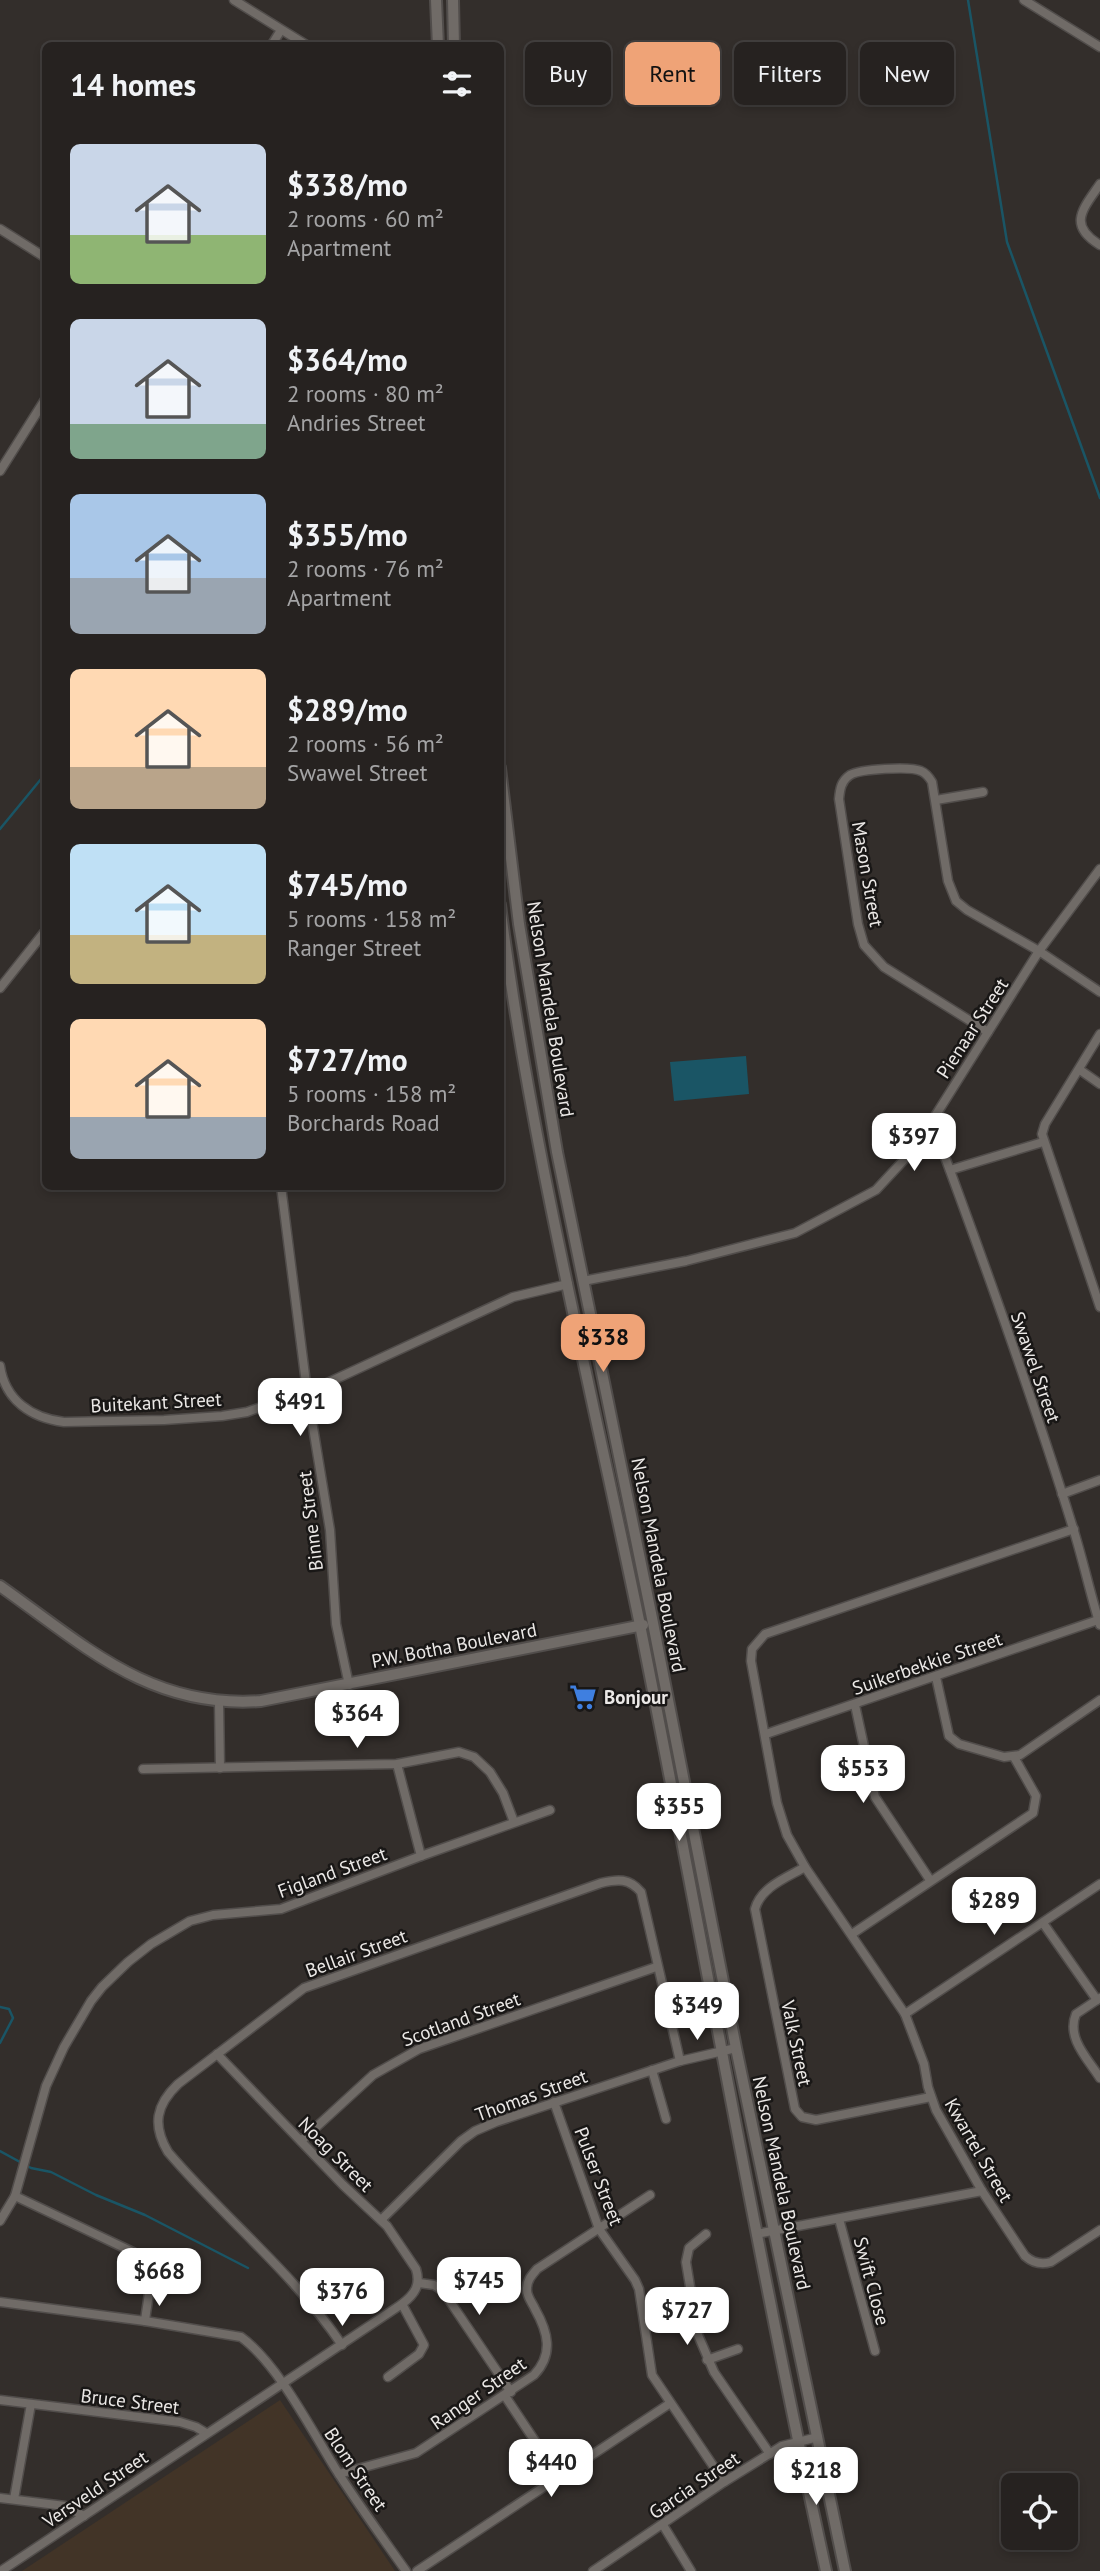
<!DOCTYPE html>
<html lang="en">
<head>
<meta charset="utf-8">
<style>
	body { margin:0; font-family:"PT Sans",sans-serif; background:#322f2d; color:#f1f3f6; height:100vh; display:flex; flex-direction:column; font-size:26px; white-space:nowrap }
	* { box-sizing:border-box; margin:0 }
	p { font-size:23px; color:#a4a4a5 }
	.icon { flex:none; width:38px; height:38px; fill:none; stroke:currentColor; stroke-width:2; stroke-linecap:round; stroke-linejoin:round }
	.map { position:relative; flex:1; overflow:hidden }
	.details { position:absolute; left:42px; top:42px; width:462px; height:1148px; display:flex; flex-direction:column; background:#262220; border-radius:10px; box-shadow:0 4px 10px #0003,0 0 0 2px #423f3e }
	.details>* { flex:none }
	.banner { position:absolute; left:525px; top:42px; width:469px; height:63px; display:flex; gap:14px }
	.buttons { position:absolute; left:1001px; top:2473px; display:grid; gap:14px }
	.buttons a { display:grid; place-items:center; width:77px; height:77px; border-radius:10px; background:#262220; box-shadow:0 4px 10px #0003,0 0 0 2px #423f3e; font-size:35px }
	.price { position:absolute; translate:-50% -60px; padding:0 16px; border-radius:14px; background:#fff; color:#222; font-size:23px; line-height:46px; filter:drop-shadow(0 2px 4px #0008) }
	.price::after { content:''; position:absolute; left:50%; top:42px; width:21px; height:16px; margin-left:-10px; background:inherit; clip-path:polygon(0 0,100% 0,50% 100%) }
	.price.selected { background:#efa377; color:#111 }
	ul { padding:0; list-style:none }
	li { display:flex; align-items:center; gap:21px; height:175px; padding:0 28px }
	li span { display:grid; place-items:center; flex:none; width:196px; height:140px; border-radius:10px; color:#555 }
	li>.icon { margin-inline-start:auto }
	span .icon { width:84px; height:84px; fill:#fffc; stroke-width:1 }
	li b { font-size:30px }
	h2 { display:flex; justify-content:space-between; align-items:center; height:84px; padding:0 28px; font-size:30px }
	.tag { padding:0 24px; border-radius:10px; background:#262220; box-shadow:0 4px 10px #0003,0 0 0 2px #423f3e; font-size:24px; line-height:63px }
	.tag.selected { background:#efa377; color:#111 }
	.map>svg:first-child { display:block }
	.education { fill:#423427 }
	.water { fill:#1a5565 }
	.lines { fill:none; stroke-linecap:round; stroke-linejoin:round }
	.stream { stroke:#1a5565; stroke-width:2.5 }
	.street-casing { stroke:#514d4b; stroke-width:11 }
	.secondary-casing { stroke:#514d4b; stroke-width:14 }
	.street { stroke:#706b67; stroke-width:8 }
	.secondary { stroke:#706b67; stroke-width:10 }
	.labels { text-anchor:middle; dominant-baseline:central; stroke-width:5; stroke-linejoin:round; paint-order:stroke }
	.street-label { font-size:19px; fill:#ebe8e6; stroke:#191716 }
	.poi-label { font-size:19px; font-weight:bold; fill:#ebe8e6; stroke:#191716; text-anchor:start }
</style>
</head>
<body>
<div class="map">
<svg width="1100" height="2571" viewBox="0 0 1100 2571">
	<rect width="100%" height="100%" fill="#332e2b"/>
	<polygon class="education" points="280,2400 395,2571 22,2571"/>
	<polygon class="water" points="746,1056 749,1094 674,1101 670,1062"/>
	<g class="lines">
		<g class="stream">
			<polyline points="968,0 1007,242 1100,498"/>
			<polyline points="0,829 46,773"/>
			<polyline points="0,2007 9,2009 13,2018 0,2043"/>
			<polyline points="0,2151 31,2168 51,2172 96,2195 145,2215 248,2268"/>
		</g>
		<defs>
			<g id="street">
				<polyline points="234,0 308,46"/>
				<polyline points="1024,0 1100,47"/>
				<polyline points="271,46 281,30"/>
				<path d="M1100,184C1083,209 1067,225 1100,245"/>
				<polyline points="0,229 46,258"/>
				<polyline points="0,471 46,398"/>
				<polyline points="936,800 983,792"/>
				<polyline points="0,988 46,930"/>
				<path d="M988,1032L884,967L864,945L858,924L839,799C840,789 841,781 850,775C860,769 910,766 921,771C926,773 929,777 932,782L948,881L956,901L967,910L1039,951L1100,992"/>
				<polyline points="1100,1034 1045,1124 1042,1134 1100,1307"/>
				<polyline points="1080,1070 1100,1084"/>
				<path d="M932,1122C982,1256 1031,1391 1073,1528C1083,1560 1090,1593 1100,1625"/>
				<polyline points="950,1170 1043,1142"/>
				<polyline points="281,1186 307,1391 330,1530 336,1624 349,1685"/>
				<polyline points="583,1281 686,1261 795,1233 876,1190 915,1148 1039,951 1100,869"/>
				<path d="M0,1366C5,1400 31,1418 64,1422L164,1420L222,1416L247,1412L325,1384L513,1297L568,1284"/>
				<polyline points="1062,1494 1100,1480"/>
				<path d="M1074,1529L765,1634L752,1649L751,1661L777,1803L787,1835L805,1867L905,2014L924,2064L928,2087L936,2110L982,2191L1025,2256C1033,2263 1041,2265 1051,2262L1100,2230"/>
				<polyline points="936,1677 949,1736 959,1744 1004,1757 1020,1755 1100,1700"/>
				<polyline points="219,1703 220,1768"/>
				<polyline points="855,1705 875,1797 930,1880"/>
				<polyline points="766,1734 1098,1620"/>
				<polyline points="397,1764 421,1856"/>
				<polyline points="143,1769 397,1764 459,1752 474,1757 490,1772 503,1793 514,1822"/>
				<path d="M805,1867C786,1878 761,1887 755,1909L795,2109L802,2117L816,2120L931,2097"/>
				<polyline points="1043,1923 1097,2000"/>
				<polyline points="852,1934 1033,1813 1036,1796 1014,1757"/>
				<path d="M1100,1998L1076,2014C1066,2038 1088,2059 1100,2078"/>
				<polyline points="905,2014 1100,1884"/>
				<polyline points="652,2070 666,2119"/>
				<polyline points="554,2102 599,2229 635,2280 639,2289 652,2375 724,2482"/>
				<polyline points="301,2141 373,2075 419,2049 656,1967"/>
				<path d="M15,2196L133,2252C158,2271 148,2293 145,2321"/>
				<polyline points="839,2219 875,2351"/>
				<polyline points="381,2220 461,2141 475,2131 496,2122 680,2061 736,2048"/>
				<polyline points="0,2221 15,2196 46,2086 64,2047 91,2001 102,1987 128,1962 151,1944 190,1921 213,1915 281,1909 421,1856 550,1810"/>
				<polyline points="706,2234 689,2248 686,2262 698,2335 714,2372 770,2454"/>
				<polyline points="756,2234 982,2191"/>
				<polyline points="419,2283 434,2285 443,2291 511,2392"/>
				<path d="M0,2302L145,2321L241,2337C277,2363 311,2429 335,2468C357,2503 382,2537 406,2571"/>
				<path d="M342,2345C293,2272 224,2218 168,2152C152,2125 156,2105 178,2084L304,1988L601,1883C618,1879 629,1878 641,1892L680,2061"/>
				<polyline points="707,2360 738,2349"/>
				<polyline points="388,2377 419,2354 424,2345 402,2304"/>
				<polyline points="505,2396 559,2477"/>
				<polyline points="0,2400 180,2422 196,2427 206,2433"/>
				<path d="M339,2474L416,2453L534,2375C554,2354 548,2332 535,2309C532,2302 526,2296 527,2288C527,2280 532,2275 537,2269L650,2195"/>
				<polyline points="0,2498 65,2506 84,2516"/>
				<polyline points="14,2499 31,2404"/>
				<polyline points="663,2525 691,2571"/>
				<path d="M1,2571L402,2304C415,2294 421,2285 416,2269L387,2226L343,2185L217,2054"/>
				<polyline points="417,2571 669,2404"/>
				<polyline points="593,2571 724,2482 782,2446 818,2437"/>
			</g>
			<g id="secondary">
				<polyline points="436,0 438,46"/>
				<polyline points="453,0 454,46"/>
				<polyline points="500,768 519,924 557,1152 653,1623 736,2048 845,2571"/>
				<path d="M500,905C531,1148 591,1386 640,1625C703,1940 757,2257 826,2571"/>
				<path d="M0,1586C85,1646 150,1709 261,1701L643,1625"/>
			</g>
		</defs>
		<use href="#street" class="street-casing"/>
		<use href="#secondary" class="secondary-casing"/>
		<use href="#street" class="street"/>
		<use href="#secondary" class="secondary"/>
	</g>
	<defs>
		<symbol id="supermarket-bare" viewBox="-9 -9 18 18"><path d="M-6-5.5h2.5l.6 2H6L4.5 2H-2.5L-4.4-4H-6ZM-1.5 3.2a1.3 1.3 0 1 0 .1 0ZM3 3.2a1.3 1.3 0 1 0 .1 0Z" fill="#3f7fe0" stroke="#191716" stroke-width="2.5" paint-order="stroke"/></symbol>
	</defs>
	<g fill-rule="evenodd">
		<use href="#supermarket-bare" x="564" y="1678" width="38" height="38"/>
	</g>
	<g class="labels">
		<g class="street-label">
			<text transform="translate(868 874) rotate(80)">Mason Street</text>
			<text transform="translate(551 1009) rotate(81)">Nelson Mandela Boulevard</text>
			<text transform="translate(972 1028) rotate(-57)">Pienaar Street</text>
			<text transform="translate(1036 1367) rotate(71)">Swawel Street</text>
			<text transform="translate(156 1402) rotate(-3)">Buitekant Street</text>
			<text transform="translate(310 1521) rotate(-97)">Binne Street</text>
			<text transform="translate(659 1565) rotate(79)">Nelson Mandela Boulevard</text>
			<text transform="translate(454 1645) rotate(-11)">P.W. Botha Boulevard</text>
			<text transform="translate(927 1663) rotate(-19)">Suikerbekkie Street</text>
			<text transform="translate(332 1872) rotate(-20)">Figland Street</text>
			<text transform="translate(356 1953) rotate(-20)">Bellair Street</text>
			<text transform="translate(461 2019) rotate(-20)">Scotland Street</text>
			<text transform="translate(797 2043) rotate(78)">Valk Street</text>
			<text transform="translate(531 2095) rotate(-20)">Thomas Street</text>
			<text transform="translate(979 2150) rotate(60)">Kwartel Street</text>
			<text transform="translate(336 2154) rotate(45)">Noag Street</text>
			<text transform="translate(599 2176) rotate(69)">Pulser Street</text>
			<text transform="translate(782 2183) rotate(78)">Nelson Mandela Boulevard</text>
			<text transform="translate(872 2281) rotate(75)">Swift Close</text>
			<text transform="translate(478 2393) rotate(-35)">Ranger Street</text>
			<text transform="translate(130 2401) rotate(7)">Bruce Street</text>
			<text transform="translate(356 2469) rotate(56)">Blom Street</text>
			<text transform="translate(694 2485) rotate(-34)">Garcia Street</text>
			<text transform="translate(95 2489) rotate(-34)">Versveld Street</text>
		</g>
		<g class="poi-label">
			<text x="604" y="1697">Bonjour</text>
		</g>
	</g>
</svg>
<div class="buttons">
<a><svg class="icon" aria-label="locate" viewBox="0 0 24 24"><circle cx="12" cy="12" r="6"/><path d="M12 2v4M12 18v4M2 12h4M18 12h4"/></svg></a>
</div>
<b class="price" style="left:914px;top:1173px">$397</b>
<b class="price selected" style="left:603px;top:1374px">$338</b>
<b class="price" style="left:300px;top:1438px">$491</b>
<b class="price" style="left:357px;top:1750px">$364</b>
<b class="price" style="left:863px;top:1805px">$553</b>
<b class="price" style="left:679px;top:1843px">$355</b>
<b class="price" style="left:994px;top:1937px">$289</b>
<b class="price" style="left:697px;top:2042px">$349</b>
<b class="price" style="left:159px;top:2308px">$668</b>
<b class="price" style="left:479px;top:2317px">$745</b>
<b class="price" style="left:342px;top:2328px">$376</b>
<b class="price" style="left:687px;top:2347px">$727</b>
<b class="price" style="left:551px;top:2499px">$440</b>
<b class="price" style="left:816px;top:2507px">$218</b>
<div class="banner">
<a class="tag">Buy</a>
<a class="tag selected">Rent</a>
<a class="tag">Filters</a>
<a class="tag">New</a>
</div>
<section class="details">
<h2>14 homes<svg class="icon" aria-label="filters" viewBox="0 0 24 24"><path d="M4 7h16M4 17h16"/><circle cx="9" cy="7" r="2"/><circle cx="15" cy="17" r="2"/></svg></h2>
<ul>
<li><span style="background:linear-gradient(#c9d6e8 65%,#8fb573 0)"><svg class="icon" aria-label="home" viewBox="0 0 24 24"><path d="M3 11l9-7 9 7M6 9v11h12V9"/></svg></span><div><b>$338/mo</b><p>2 rooms · 60 m²</p><p>Apartment</p></div></li>
<li><span style="background:linear-gradient(#c9d6e8 75%,#7fa58c 0)"><svg class="icon" aria-label="home" viewBox="0 0 24 24"><path d="M3 11l9-7 9 7M6 9v11h12V9"/></svg></span><div><b>$364/mo</b><p>2 rooms · 80 m²</p><p>Andries Street</p></div></li>
<li><span style="background:linear-gradient(#a9c7e8 60%,#9aa5b1 0)"><svg class="icon" aria-label="home" viewBox="0 0 24 24"><path d="M3 11l9-7 9 7M6 9v11h12V9"/></svg></span><div><b>$355/mo</b><p>2 rooms · 76 m²</p><p>Apartment</p></div></li>
<li><span style="background:linear-gradient(#ffd9b3 70%,#b9a48a 0)"><svg class="icon" aria-label="home" viewBox="0 0 24 24"><path d="M3 11l9-7 9 7M6 9v11h12V9"/></svg></span><div><b>$289/mo</b><p>2 rooms · 56 m²</p><p>Swawel Street</p></div></li>
<li><span style="background:linear-gradient(#bfe0f5 65%,#c2b280 0)"><svg class="icon" aria-label="home" viewBox="0 0 24 24"><path d="M3 11l9-7 9 7M6 9v11h12V9"/></svg></span><div><b>$745/mo</b><p>5 rooms · 158 m²</p><p>Ranger Street</p></div></li>
<li><span style="background:linear-gradient(#ffd9b3 70%,#9aa5b1 0)"><svg class="icon" aria-label="home" viewBox="0 0 24 24"><path d="M3 11l9-7 9 7M6 9v11h12V9"/></svg></span><div><b>$727/mo</b><p>5 rooms · 158 m²</p><p>Borchards Road</p></div></li>
</ul>
</section>
</div>
</body>
</html>
